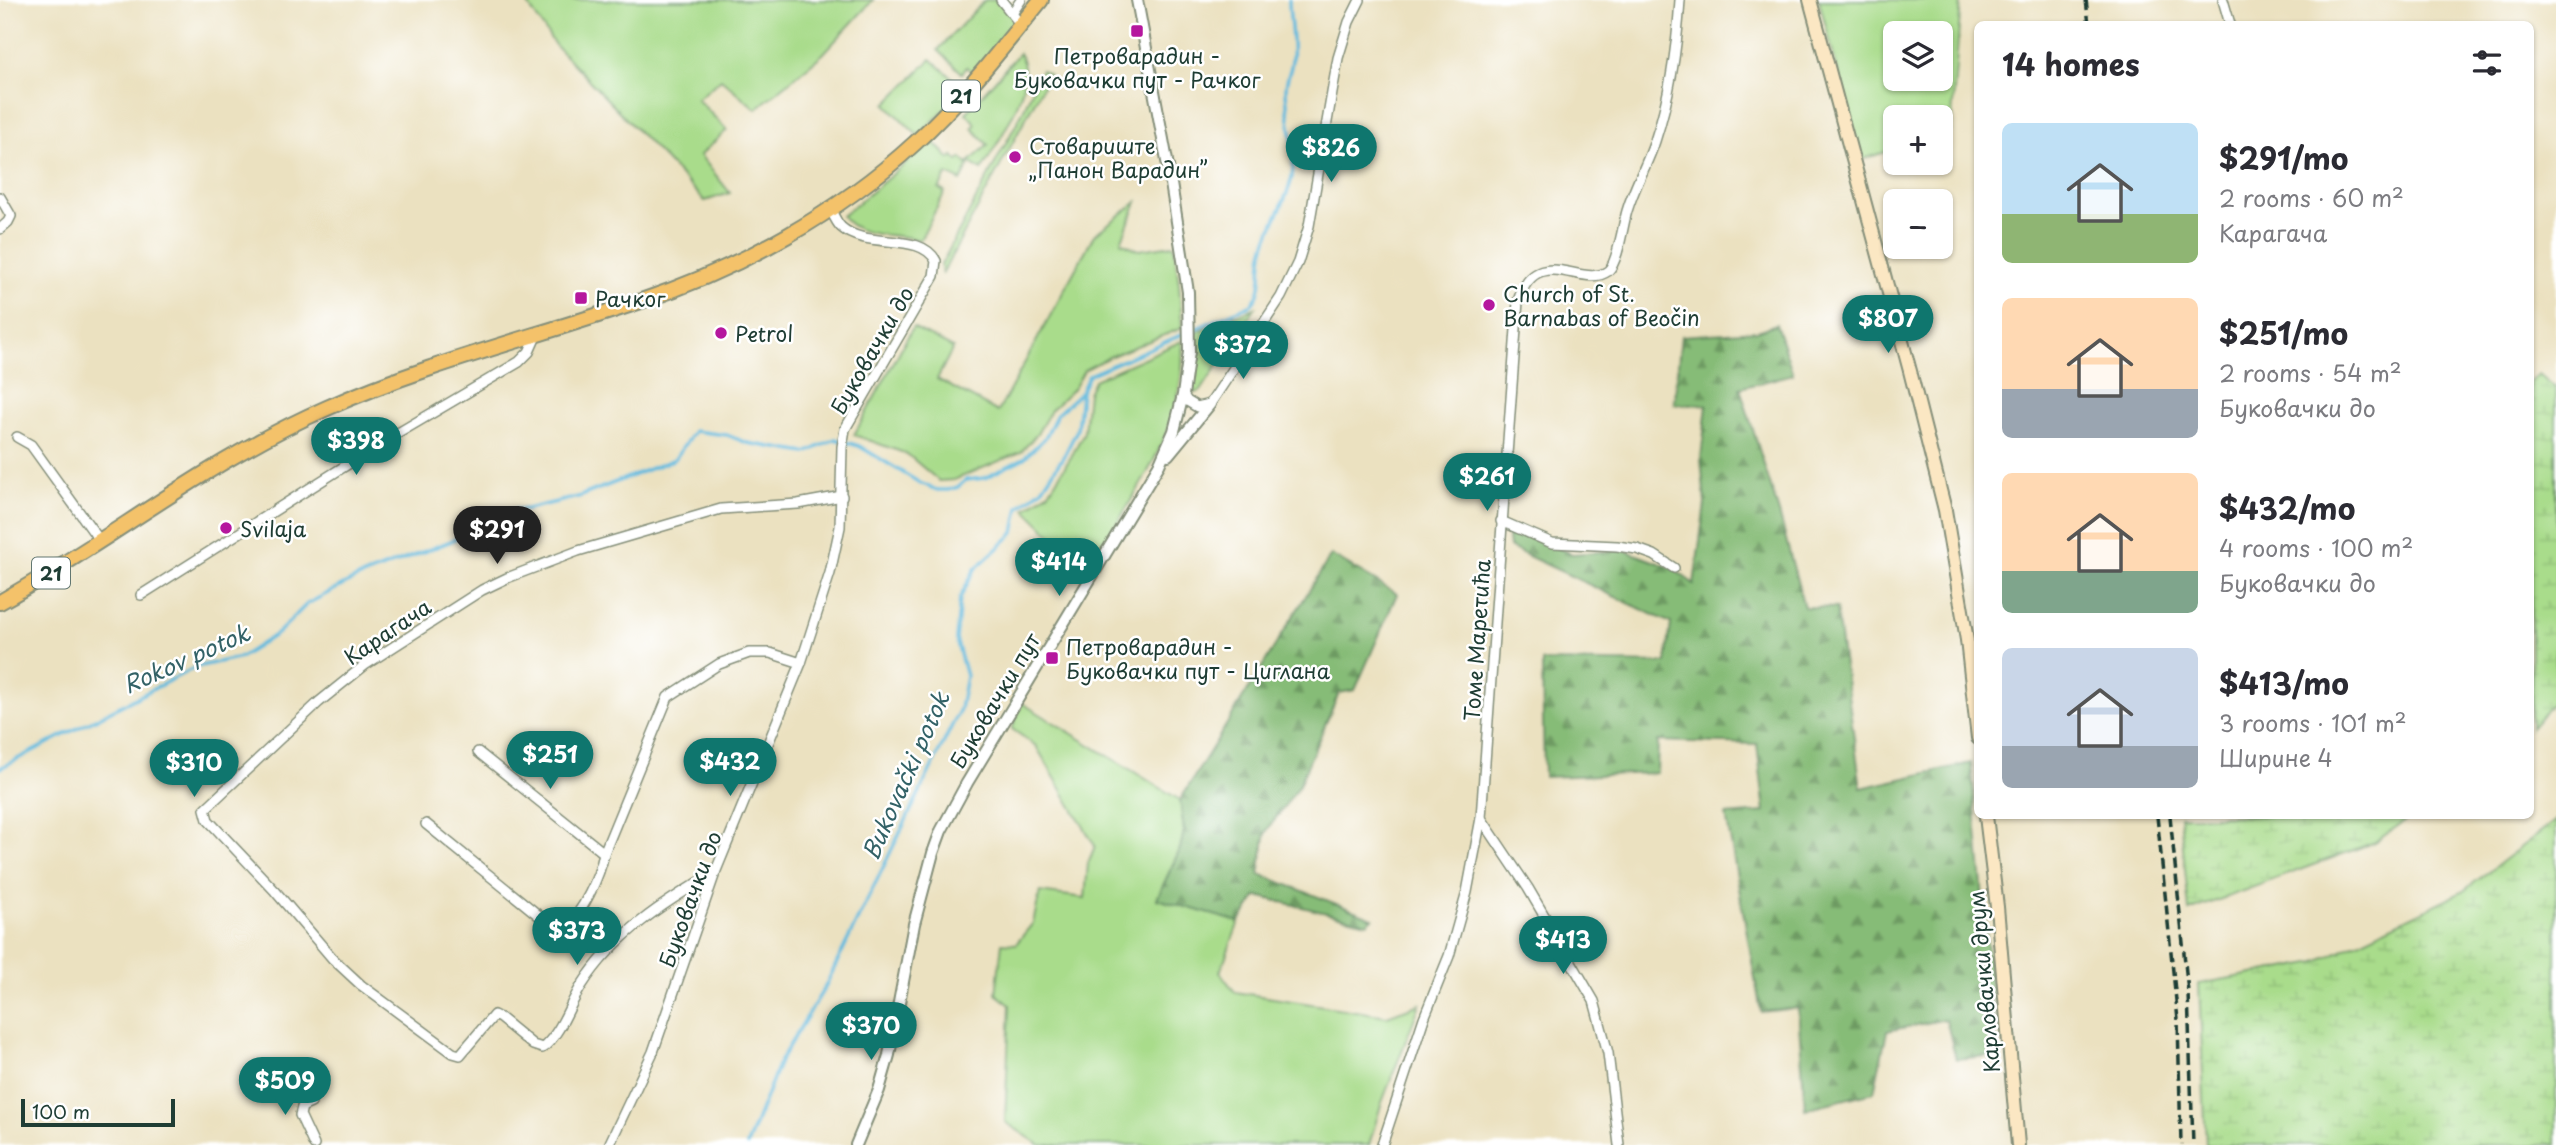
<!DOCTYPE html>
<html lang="en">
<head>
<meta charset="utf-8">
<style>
	body { margin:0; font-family:"Playpen Sans",sans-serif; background:#f2f2f3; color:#2b2b33; height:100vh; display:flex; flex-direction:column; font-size:26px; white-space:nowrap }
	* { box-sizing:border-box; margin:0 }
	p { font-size:23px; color:#7c7c81 }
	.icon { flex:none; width:38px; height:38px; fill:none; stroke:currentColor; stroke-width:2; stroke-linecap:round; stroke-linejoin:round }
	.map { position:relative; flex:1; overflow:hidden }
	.drawer { position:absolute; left:1974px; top:21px; width:560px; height:798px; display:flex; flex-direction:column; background:#fff; border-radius:10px; box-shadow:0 2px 5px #0004 }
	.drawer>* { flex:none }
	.controls { position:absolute; left:1883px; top:21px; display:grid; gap:14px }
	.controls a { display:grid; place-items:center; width:70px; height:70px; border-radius:10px; background:#fff; box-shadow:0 2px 5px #0004; font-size:35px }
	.scale { position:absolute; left:21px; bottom:18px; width:154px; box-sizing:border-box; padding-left:7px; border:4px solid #1f3d34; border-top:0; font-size:19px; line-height:24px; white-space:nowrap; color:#1f3d34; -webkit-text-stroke:5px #fff; paint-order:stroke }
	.price { position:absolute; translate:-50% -60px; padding:0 16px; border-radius:24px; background:#0f766e; color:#fff; font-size:23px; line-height:46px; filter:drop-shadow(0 2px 4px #0008) }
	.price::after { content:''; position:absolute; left:50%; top:42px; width:21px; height:16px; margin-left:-10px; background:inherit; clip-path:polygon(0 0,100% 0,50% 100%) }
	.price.active { background:#222; color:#fff }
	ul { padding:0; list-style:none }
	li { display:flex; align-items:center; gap:21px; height:175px; padding:0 28px }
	li span { display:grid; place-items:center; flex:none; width:196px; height:140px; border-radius:10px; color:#555 }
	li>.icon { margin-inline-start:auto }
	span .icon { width:84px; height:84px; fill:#fffc; stroke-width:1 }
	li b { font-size:30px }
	h2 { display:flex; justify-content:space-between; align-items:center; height:84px; padding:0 28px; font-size:30px }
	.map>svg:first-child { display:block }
	.green { fill:#a9dc8b; stroke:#648c60; stroke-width:2; fill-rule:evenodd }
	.forest { fill:url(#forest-firs); stroke:#527c56; stroke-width:2 }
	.wetland { fill:url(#wetland-marsh); stroke:#648c60; stroke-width:2 }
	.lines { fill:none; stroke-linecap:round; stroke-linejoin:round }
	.stream { stroke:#61bade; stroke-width:3.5 }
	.minor-casing { stroke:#858f7a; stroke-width:12 }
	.tertiary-casing { stroke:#858f7a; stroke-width:14 }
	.secondary-casing { stroke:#858f7a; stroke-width:16 }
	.primary-casing { stroke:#858f7a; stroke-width:18 }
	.minor { stroke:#fff; stroke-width:9 }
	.tertiary { stroke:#fff; stroke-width:10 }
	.secondary { stroke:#fbe7c3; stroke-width:12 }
	.primary { stroke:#f4c26a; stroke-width:14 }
	.rail { stroke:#1f3d34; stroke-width:3.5; stroke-dasharray:10 5; stroke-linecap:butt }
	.poi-dot { fill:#b5179e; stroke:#fff; stroke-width:2.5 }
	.labels { text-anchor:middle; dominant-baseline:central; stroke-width:5; stroke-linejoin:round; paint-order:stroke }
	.shield { fill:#fff; stroke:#627771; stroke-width:2 }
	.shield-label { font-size:19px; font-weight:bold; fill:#1f3d34 }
	.poi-label { font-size:21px; fill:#1f3d34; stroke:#fff; text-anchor:start }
	.street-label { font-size:21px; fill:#1f3d34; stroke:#fff }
	.water-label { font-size:23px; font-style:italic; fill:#336267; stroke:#fff }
</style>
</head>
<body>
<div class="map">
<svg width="2556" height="1145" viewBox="0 0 2556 1145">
	<defs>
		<pattern id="forest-firs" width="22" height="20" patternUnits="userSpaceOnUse" patternTransform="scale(1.75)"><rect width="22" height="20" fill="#86bc77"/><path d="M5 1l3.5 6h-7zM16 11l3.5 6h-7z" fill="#6d9a62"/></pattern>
		<pattern id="wetland-marsh" width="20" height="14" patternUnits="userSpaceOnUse" patternTransform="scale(1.75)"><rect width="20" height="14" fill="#a9dc8b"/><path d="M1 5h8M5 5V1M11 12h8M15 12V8" fill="none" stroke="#91be79"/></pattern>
	</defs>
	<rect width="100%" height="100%" fill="#fff"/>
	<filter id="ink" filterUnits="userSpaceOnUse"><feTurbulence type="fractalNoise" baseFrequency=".0143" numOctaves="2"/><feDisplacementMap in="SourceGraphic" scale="14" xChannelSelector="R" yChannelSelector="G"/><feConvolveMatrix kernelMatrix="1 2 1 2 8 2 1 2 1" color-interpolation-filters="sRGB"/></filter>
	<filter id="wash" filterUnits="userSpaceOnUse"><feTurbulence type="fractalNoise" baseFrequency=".00686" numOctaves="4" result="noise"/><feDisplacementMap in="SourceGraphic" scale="28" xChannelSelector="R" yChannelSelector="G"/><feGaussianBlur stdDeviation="1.57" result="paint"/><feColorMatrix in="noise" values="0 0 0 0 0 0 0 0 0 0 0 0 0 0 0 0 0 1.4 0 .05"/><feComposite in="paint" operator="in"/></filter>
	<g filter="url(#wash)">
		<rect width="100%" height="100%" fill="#ebe1c0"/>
		<g class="green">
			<polygon points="525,0 873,0 823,54 756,109 721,79 697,99 727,130 700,155 730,193 705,201 555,45"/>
			<polygon points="985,0 997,0 1012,16 1017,31 974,75 967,67 962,73 938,50"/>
			<path d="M1819,0H1961L1951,131L1941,134V117H1895V149L1861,160ZM1895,33H1941V79H1895Z"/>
			<path d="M1019,53C1039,85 998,140 982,170L970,163L961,181L947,174L939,189L945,192L920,240C893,232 860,240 842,216L933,141L950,159L953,156L958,161L962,158L967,164L988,145L972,128L976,124L966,113Z"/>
			<polygon points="931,59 965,89 918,136 886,104"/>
			<polygon points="1041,70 1049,75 942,274 941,265 1022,113"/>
			<polygon points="1137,202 1121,242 1139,250 1174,245 1179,284 1182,328 1109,357 1084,370 1075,387 1051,410 1037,434 1021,452 954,480 939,481 907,454 854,435 913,327 953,348 937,379 998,412 1094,235"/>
			<polygon points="1255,308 1201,391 1195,393 1189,390 1196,332"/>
			<path d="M1182,341C1189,424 1133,495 1093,562L1068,552L1025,509L1049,492L1071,457L1084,432L1088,393L1094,380Z"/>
			<polygon points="1022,703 1180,800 1184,831 1180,849 1157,898 1239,922 1220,972 1235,992 1387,1016 1420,1004 1381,1105 1369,1145 1040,1145 1005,1122 1010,1005 996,994 1002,943 1016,944 1033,923 1040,892 1085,898 1088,863 1095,846 1036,746 1012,729"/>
		</g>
		<g class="forest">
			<polygon points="1776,324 1793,374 1740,388 1779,513 1804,607 1836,608 1861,788 1971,763 1997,1055 1956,1059 1946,1019 1887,1031 1874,1092 1805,1109 1798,1008 1761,1012 1726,815 1765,812 1757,744 1658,741 1657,773 1544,777 1542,661 1666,663 1671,623 1509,547 1507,527 1572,554 1624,550 1672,568 1694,584 1705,504 1701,458 1707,405 1674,404 1681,336 1757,331"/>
			<polygon points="1331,555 1397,594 1355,690 1339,693 1298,787 1266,832 1259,874 1373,918 1367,923 1257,896 1239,922 1157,899 1180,849 1184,831 1180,800"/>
		</g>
		<g class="wetland">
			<polygon points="2539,374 2556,388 2556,699 2531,728 2530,382"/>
			<polygon points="2180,816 2412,816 2375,842 2189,911"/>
			<polygon points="2556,820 2556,1145 2206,1145 2199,984 2317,962 2462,892"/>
		</g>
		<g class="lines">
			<g class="stream">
				<path d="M0,768L196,667L241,657L278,633L307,604L357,578L451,541L505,510L527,509L578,497L675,459L694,431L727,435L747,443L806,453L835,439L859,446L920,483L937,490H948L958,487L966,480L985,478L1024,458L1045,438L1057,414L1081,392L1089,375L1252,304C1265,288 1259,272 1263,253C1269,226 1286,204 1292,177C1297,147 1287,120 1286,91C1285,80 1292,70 1292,59C1294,41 1289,19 1289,0"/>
				<polyline points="747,1145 780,1061 825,987 960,709 966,676 956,639 960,598 975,569 1014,533 1019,507 1042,489 1065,454 1077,430 1081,394"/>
			</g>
		</g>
	</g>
	<g filter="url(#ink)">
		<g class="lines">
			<defs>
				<g id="minor">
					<polyline points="1001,0 1021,25"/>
					<polyline points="2223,0 2230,24"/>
					<polyline points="1013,12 1021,0"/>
					<polyline points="0,197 11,216 8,222 0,229"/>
					<polyline points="1183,395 1187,401 1197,407 1210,404 1281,297 1298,262 1309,226 1338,58 1349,22 1360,0"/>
					<polyline points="17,437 31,445 100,541"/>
					<polyline points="1501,521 1552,543 1617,546 1637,549 1654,555 1674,568"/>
					<polyline points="141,595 383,442 519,362 529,352 537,334"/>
					<polyline points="478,752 604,853"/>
					<polyline points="1481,818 1528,888 1594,1001 1608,1053 1619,1145"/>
					<path d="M426,824L553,927L564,928C583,914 600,875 604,853L668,697L719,664L749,653H770L801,663"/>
					<path d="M715,873C664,902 614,935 582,985C569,1005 563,1029 545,1046L542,1048L533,1045L500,1018L494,1015L460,1055L453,1053L361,985L333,959L275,891L208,820L205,809L319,702L365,665L482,590L507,578L578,551L721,509L798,504L842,496"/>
					<polyline points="311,1103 302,1107 300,1115 314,1145"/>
					<path d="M609,1145L653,1052L715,873L801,663L830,573L840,527L842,447L845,429L934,276L936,261C921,231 866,250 841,227C836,222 833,214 830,208"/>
					<path d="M1382,1145L1424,1018L1449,956L1467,892L1481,818L1518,301C1537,241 1582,290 1608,271C1618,263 1623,224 1627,211C1634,187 1647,165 1655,141C1670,96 1677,48 1680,0"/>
				</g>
				<g id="tertiary">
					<polyline points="1168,455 1210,404"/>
					<polyline points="856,1145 879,1090 889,1055 914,924 933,853 941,831 967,783 1159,465 1174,431 1183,395 1189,352 1188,292 1170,177 1137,0"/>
				</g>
				<g id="secondary">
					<polyline points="1810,0 1910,371 1945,510 1967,640 1978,738"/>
					<polyline points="1986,816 1997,907 2018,1145"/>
				</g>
				<path id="primary" d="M0,602C111,540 210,459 327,408C428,363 536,337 641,301C740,268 838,214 915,143C962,100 1001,49 1041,0"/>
			</defs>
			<use href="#minor" class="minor-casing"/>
			<use href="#tertiary" class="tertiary-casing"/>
			<use href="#secondary" class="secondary-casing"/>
			<use href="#primary" class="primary-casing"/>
			<use href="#minor" class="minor"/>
			<use href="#tertiary" class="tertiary"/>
			<use href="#secondary" class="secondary"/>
			<use href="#primary" class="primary"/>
			<g class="rail">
				<polyline points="2086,0 2089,24"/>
				<polyline points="2157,816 2178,1020 2181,1145"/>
				<polyline points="2170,816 2188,992 2193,1145"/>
			</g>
		</g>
	</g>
	<g class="poi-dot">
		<rect x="1130" y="24" width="14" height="14" rx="3.5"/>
		<circle cx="1015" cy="157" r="7"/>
		<rect x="574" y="291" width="14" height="14" rx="3.5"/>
		<circle cx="1489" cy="305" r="7"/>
		<circle cx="721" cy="333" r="7"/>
		<circle cx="226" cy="528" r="7"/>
		<rect x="1045" y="651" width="14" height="14" rx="3.5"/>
	</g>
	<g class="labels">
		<g class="shield">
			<rect x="942" y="80.5" width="38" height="31" rx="5"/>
			<rect x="32" y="557.5" width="38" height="31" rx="5"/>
		</g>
		<g class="shield-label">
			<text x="961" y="96">21</text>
			<text x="51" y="573">21</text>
		</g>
		<g class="poi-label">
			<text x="1137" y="55" text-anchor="middle">Петроварадин -<tspan x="1137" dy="24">Буковачки пут - Рачког</tspan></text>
			<text x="1029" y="145">Стовариште<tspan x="1029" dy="24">„Панон Варадин”</tspan></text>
			<text x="1503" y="293">Church of St.<tspan x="1503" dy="24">Barnabas of Beočin</tspan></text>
			<text x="595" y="298">Рачког</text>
			<text x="735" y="333">Petrol</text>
			<text x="240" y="528">Svilaja</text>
			<text x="1066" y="646">Петроварадин -<tspan x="1066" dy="24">Буковачки пут - Циглана</tspan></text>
		</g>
		<g class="street-label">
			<text transform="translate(871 350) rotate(-60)">Буковачки до</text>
			<text transform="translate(387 631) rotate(-34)">Карагача</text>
			<text transform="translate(1476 640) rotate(-86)">Томе Маретића</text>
			<text transform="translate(994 700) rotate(-59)">Буковачки пут</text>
			<text transform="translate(689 899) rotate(-70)">Буковачки до</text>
			<text transform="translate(1983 982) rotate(-95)">Карловачки друм</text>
		</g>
		<g class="water-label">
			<text transform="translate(186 658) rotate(-24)">Rokov potok</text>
			<text transform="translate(905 775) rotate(-66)">Bukovački potok</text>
		</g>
	</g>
</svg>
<div class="controls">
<a><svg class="icon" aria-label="layers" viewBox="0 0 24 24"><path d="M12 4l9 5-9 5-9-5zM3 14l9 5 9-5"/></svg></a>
<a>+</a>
<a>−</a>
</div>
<div class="scale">100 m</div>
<b class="price" style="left:1331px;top:184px">$826</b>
<b class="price" style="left:1888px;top:355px">$807</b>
<b class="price" style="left:1243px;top:381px">$372</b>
<b class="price" style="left:356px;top:477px">$398</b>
<b class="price" style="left:1487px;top:513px">$261</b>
<b class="price active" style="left:497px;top:566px">$291</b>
<b class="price" style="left:1059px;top:598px">$414</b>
<b class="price" style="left:550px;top:791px">$251</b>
<b class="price" style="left:730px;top:798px">$432</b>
<b class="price" style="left:194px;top:799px">$310</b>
<b class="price" style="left:577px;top:967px">$373</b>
<b class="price" style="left:1563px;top:976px">$413</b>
<b class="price" style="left:871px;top:1062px">$370</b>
<b class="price" style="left:285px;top:1117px">$509</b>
<section class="drawer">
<h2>14 homes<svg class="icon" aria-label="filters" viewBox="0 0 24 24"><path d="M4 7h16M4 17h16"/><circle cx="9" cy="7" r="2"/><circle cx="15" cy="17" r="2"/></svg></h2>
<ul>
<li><span style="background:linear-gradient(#bfe0f5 65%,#8fb573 0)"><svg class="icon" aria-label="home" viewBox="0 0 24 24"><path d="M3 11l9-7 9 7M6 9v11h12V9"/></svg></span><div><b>$291/mo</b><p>2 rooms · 60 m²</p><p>Карагача</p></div></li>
<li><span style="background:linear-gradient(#ffd9b3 65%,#9aa5b1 0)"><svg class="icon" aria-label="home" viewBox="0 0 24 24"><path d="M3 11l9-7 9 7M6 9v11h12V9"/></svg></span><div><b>$251/mo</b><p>2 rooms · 54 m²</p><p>Буковачки до</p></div></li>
<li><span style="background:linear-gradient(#ffd9b3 70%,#7fa58c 0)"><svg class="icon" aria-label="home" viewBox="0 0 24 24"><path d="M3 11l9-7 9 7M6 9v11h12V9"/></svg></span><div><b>$432/mo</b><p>4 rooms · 100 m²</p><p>Буковачки до</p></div></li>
<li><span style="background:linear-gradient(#c9d6e8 70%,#9aa5b1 0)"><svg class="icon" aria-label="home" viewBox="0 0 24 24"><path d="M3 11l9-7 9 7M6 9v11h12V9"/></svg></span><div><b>$413/mo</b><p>3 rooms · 101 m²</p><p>Ширине 4</p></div></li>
</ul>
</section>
</div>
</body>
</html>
